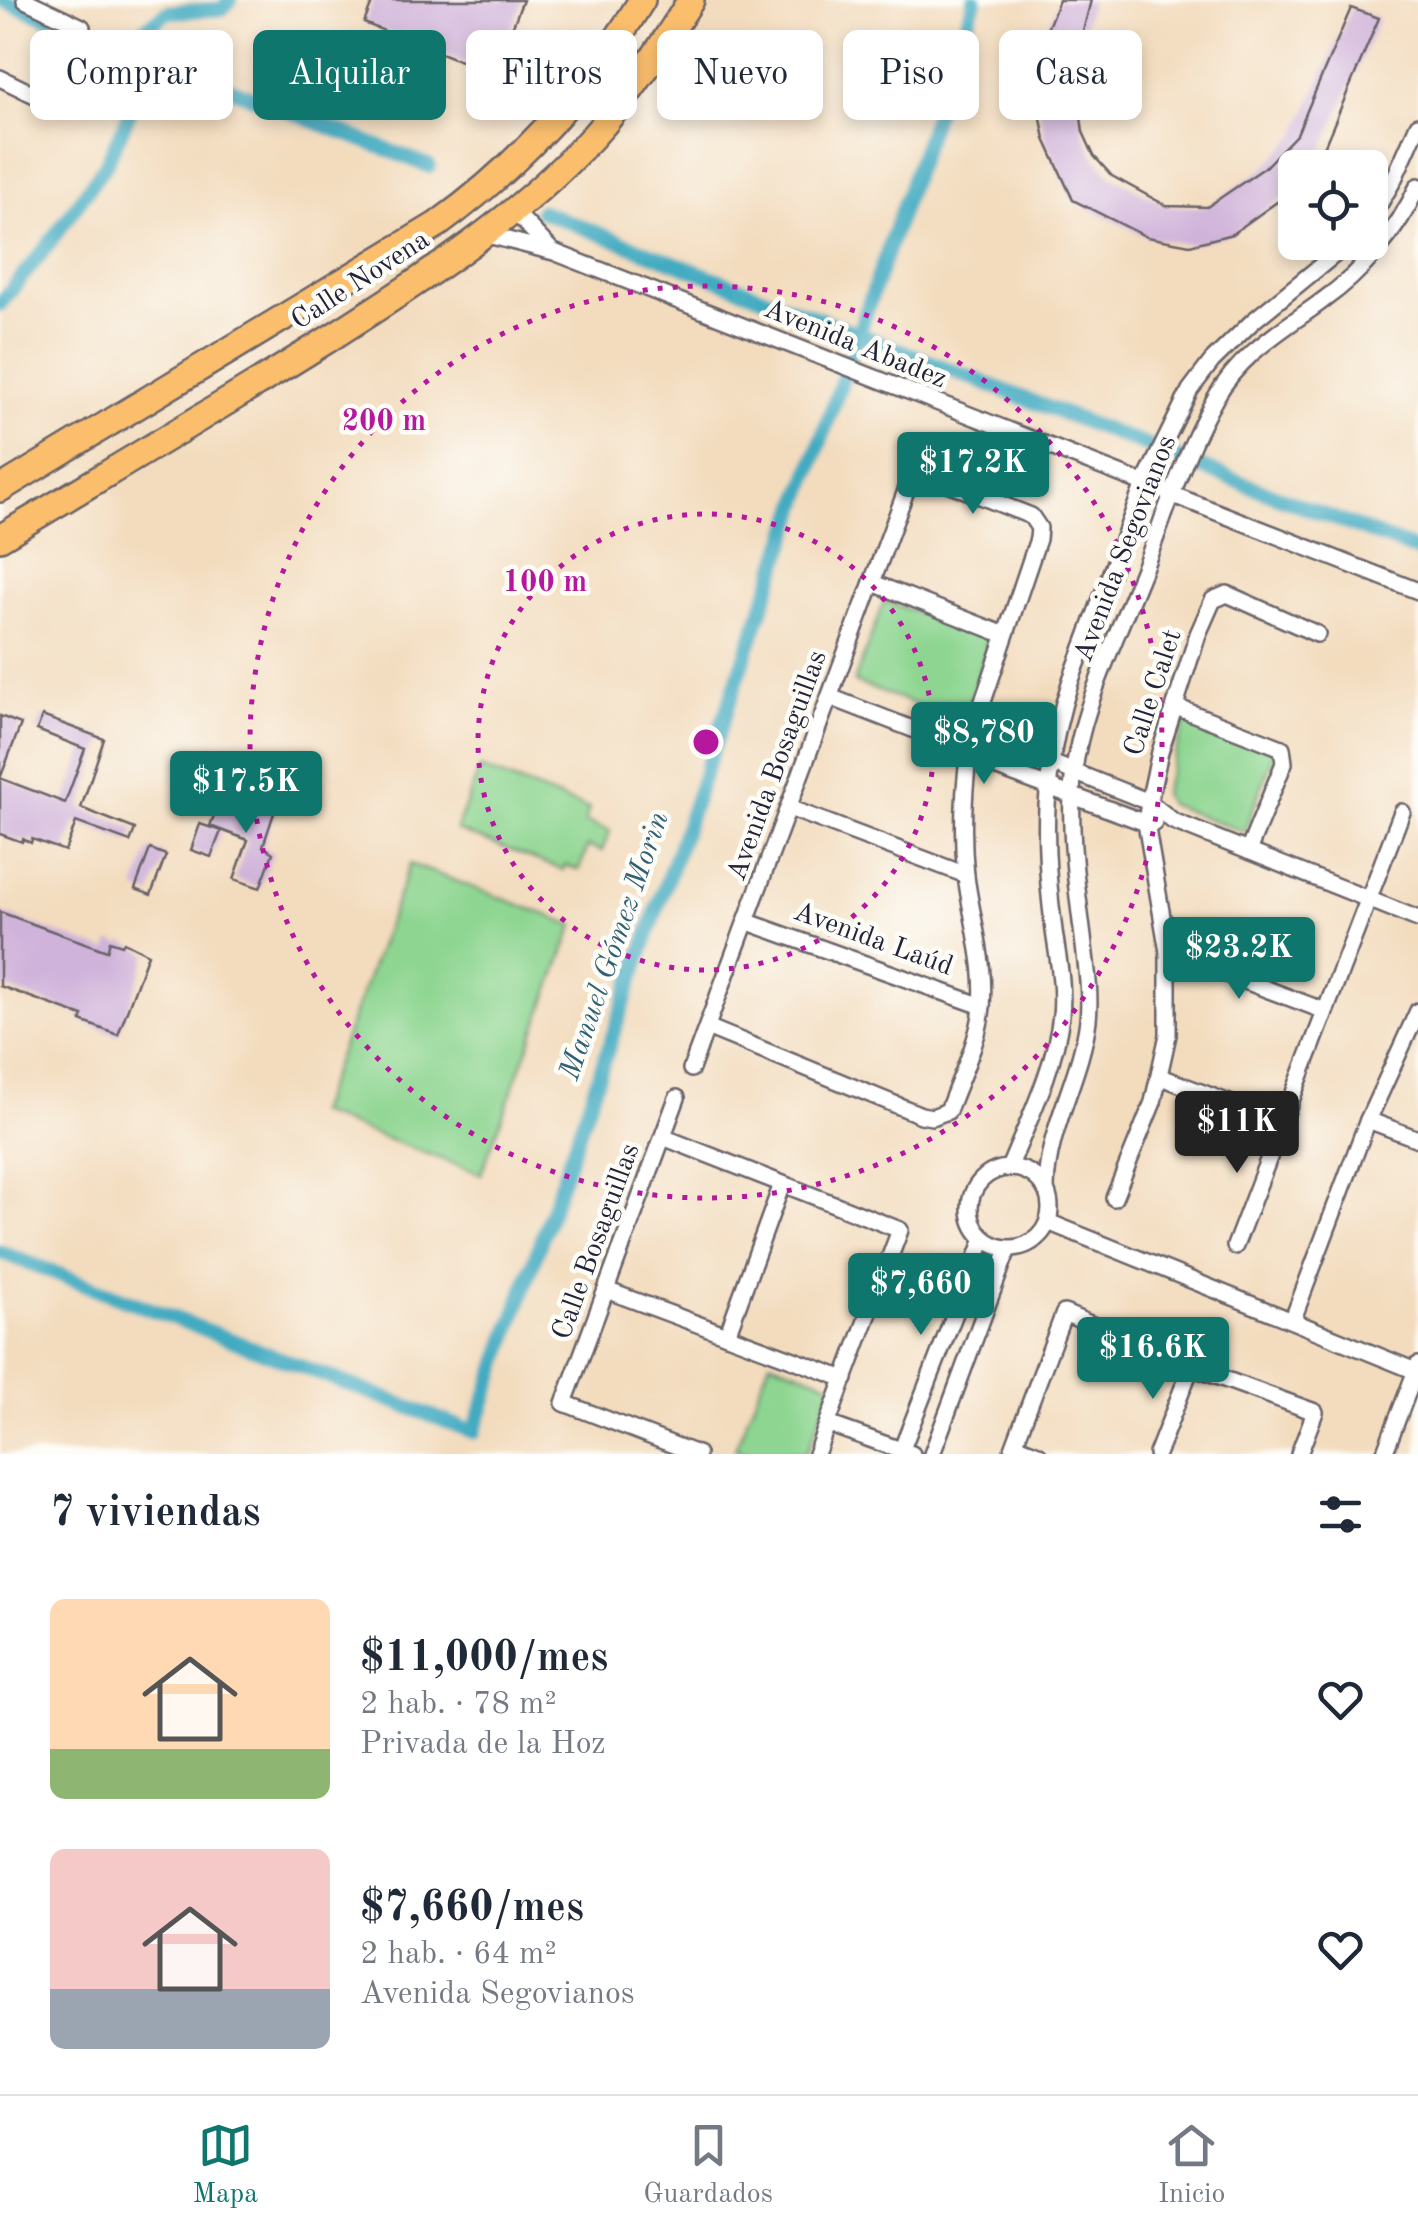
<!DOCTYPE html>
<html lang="es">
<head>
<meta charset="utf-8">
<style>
	body { margin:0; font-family:"Old Standard TT",serif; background:#f6f6f7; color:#1f2937; height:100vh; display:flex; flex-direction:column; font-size:38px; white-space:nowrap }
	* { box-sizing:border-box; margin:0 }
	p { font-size:32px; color:#747a83 }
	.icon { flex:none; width:55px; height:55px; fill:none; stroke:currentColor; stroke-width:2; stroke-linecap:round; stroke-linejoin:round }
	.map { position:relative; height:1454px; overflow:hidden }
	.details { display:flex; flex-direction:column; background:#fff; flex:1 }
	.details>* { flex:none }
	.banner { position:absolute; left:30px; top:30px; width:1360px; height:90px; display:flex; gap:20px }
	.tools { position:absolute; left:1278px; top:150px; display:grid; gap:20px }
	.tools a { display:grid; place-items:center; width:110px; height:110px; border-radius:15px; background:#fff; box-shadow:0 5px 15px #0003; font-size:50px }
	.price { position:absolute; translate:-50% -85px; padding:0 22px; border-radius:10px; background:#0f766e; color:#fff; font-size:32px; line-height:65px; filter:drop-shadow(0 2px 5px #0008) }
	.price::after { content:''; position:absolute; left:50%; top:60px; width:30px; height:22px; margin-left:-15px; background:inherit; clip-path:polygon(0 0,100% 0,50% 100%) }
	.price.active { background:#222; color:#fff }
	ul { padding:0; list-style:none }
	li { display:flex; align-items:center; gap:30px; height:250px; padding:0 50px }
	li span { display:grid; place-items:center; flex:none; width:280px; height:200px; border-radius:15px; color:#555 }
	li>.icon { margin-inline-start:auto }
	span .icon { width:120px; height:120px; fill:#fffc; stroke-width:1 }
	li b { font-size:42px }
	h2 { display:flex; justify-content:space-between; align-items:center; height:120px; padding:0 50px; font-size:42px }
	.tag { padding:0 35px; border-radius:15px; background:#fff; box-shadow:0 5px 15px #0003; font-size:35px; line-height:90px }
	.tag.active { background:#0f766e; color:#fff }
	.dock { display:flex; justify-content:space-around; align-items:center; height:140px; border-top:2px solid #e0e1e3; background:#fff; font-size:28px; color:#747a83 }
	.dock a { display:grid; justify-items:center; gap:5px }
	.dock .active { color:#0f766e }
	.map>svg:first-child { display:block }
	.green { fill:#8dd590; stroke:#587c66; stroke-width:2.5 }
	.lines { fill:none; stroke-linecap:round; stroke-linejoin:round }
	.canal { stroke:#42abc1; stroke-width:15 }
	.building { fill:#d0b3da }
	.minor-casing { stroke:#6b6369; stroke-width:20 }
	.primary-casing { stroke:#6b6369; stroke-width:30 }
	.minor { stroke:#fff; stroke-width:15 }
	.primary { stroke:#fabe6d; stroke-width:25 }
	.ring { fill:none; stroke:#b5179e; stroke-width:5; stroke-dasharray:5 10 }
	.labels { text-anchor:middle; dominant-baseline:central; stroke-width:9; stroke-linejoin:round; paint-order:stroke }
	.street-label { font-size:28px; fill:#22223b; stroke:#fdfcf7 }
	.water-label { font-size:30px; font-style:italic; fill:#306077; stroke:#fdfcf7 }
	.centre { fill:#b5179e; stroke:#fdfcf7; stroke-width:5 }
	.ring-label { font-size:30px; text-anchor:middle; font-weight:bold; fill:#b5179e; stroke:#fdfcf7; stroke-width:9; stroke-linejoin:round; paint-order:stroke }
</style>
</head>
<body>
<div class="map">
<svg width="1418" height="1454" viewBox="0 0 1418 1454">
	<rect width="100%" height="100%" fill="#fdfcf7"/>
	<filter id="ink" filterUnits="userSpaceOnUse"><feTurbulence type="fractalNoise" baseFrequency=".01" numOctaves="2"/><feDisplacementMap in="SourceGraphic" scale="20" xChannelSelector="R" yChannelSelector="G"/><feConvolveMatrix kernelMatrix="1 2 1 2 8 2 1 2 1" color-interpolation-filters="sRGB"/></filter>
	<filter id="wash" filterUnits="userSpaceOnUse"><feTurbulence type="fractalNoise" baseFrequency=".0048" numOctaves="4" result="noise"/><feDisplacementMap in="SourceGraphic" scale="40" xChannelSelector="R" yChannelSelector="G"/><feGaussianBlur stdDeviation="2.25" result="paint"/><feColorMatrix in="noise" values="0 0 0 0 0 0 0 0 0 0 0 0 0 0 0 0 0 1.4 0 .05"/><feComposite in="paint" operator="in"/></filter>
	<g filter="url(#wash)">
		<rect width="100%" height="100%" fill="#f3dcbe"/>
		<g class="green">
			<polygon points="884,601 991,637 964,722 854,682"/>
			<polygon points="1186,718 1276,750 1244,832 1168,804 1163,794"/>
			<polygon points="480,768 589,809 585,822 610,831 602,851 588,846 579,870 565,865 563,870 456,830"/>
			<polygon points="410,864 574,925 481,1174 317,1113"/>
			<polygon points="770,1361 833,1384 806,1454 748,1454 735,1449"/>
		</g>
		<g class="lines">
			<g class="canal">
				<polyline points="2,0 48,18"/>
				<polyline points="69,26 429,166"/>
				<polyline points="541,211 1418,551"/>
				<polyline points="0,304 48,245 106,164 147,75 146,28 168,12 222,9 230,0"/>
				<polyline points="0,1252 474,1432 975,0"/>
			</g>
		</g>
		<g id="blocks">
			<g class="building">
				<polygon points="373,0 523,0 494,74 364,23"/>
				<polygon points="1059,0 1091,0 1080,43 1077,88 1083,132 1094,156 1112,176 1167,206 1207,207 1264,168 1297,134 1351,8 1379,18 1325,145 1309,168 1295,168 1295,189 1232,234 1190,245 1147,237 1073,200 1045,139 1037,98 1041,44"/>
				<polygon points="0,716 21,724 1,776 0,775"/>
				<polygon points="42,716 104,739 81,808 135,829 130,842 76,822 65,851 32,839 31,843 23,839 22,842 0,834 0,778 65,803 85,749 37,730"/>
				<polygon points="222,794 274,813 263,846 273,853 260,888 234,879 248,840 210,826"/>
				<polygon points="200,824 221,831 211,857 191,850"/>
				<polygon points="150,849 166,855 151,895 135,889"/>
				<polygon points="0,912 107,951 110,941 122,945 124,942 148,954 118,1035 81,1021 83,1016 0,986"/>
			</g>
		</g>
	</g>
	<g filter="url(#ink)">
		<use href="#blocks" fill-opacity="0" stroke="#6b6369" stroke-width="2.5"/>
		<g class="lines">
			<defs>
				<g id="minor">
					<polyline points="25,0 82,27"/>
					<polyline points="0,78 47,101"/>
					<polyline points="514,211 551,250"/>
					<polyline points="1370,220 1393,181 1418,125"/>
					<polyline points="484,234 554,252 1418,591"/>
					<polyline points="873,583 1005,635"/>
					<polyline points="830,697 946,742 968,757 1146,823 1154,823"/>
					<polyline points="1176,707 1282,748 1284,763 1248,851"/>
					<polyline points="946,742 971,737 1049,762 1149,802 1173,821 1418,919"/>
					<polyline points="789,808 966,875"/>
					<polyline points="748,922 982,1006"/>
					<polyline points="1168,952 1325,1011"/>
					<path d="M691,1069L910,480L924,474L1031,516L1039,528L1038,539L971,737C964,782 961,830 966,876C972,922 988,969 981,1015C976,1047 959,1080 948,1111L932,1117L921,1115L707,1027"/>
					<polyline points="1161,1077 1282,1123"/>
					<polyline points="677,1098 564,1403 697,1454"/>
					<polyline points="1368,1120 1418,1139"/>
					<polyline points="663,1137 900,1230 816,1454"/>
					<circle cx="1010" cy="1208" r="40"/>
					<path d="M1009,1168C1029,1119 1055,1068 1061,1015C1064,986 1058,959 1054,931C1042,840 1042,767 1071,680L1143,486L1190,390L1212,361L1253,321L1350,242"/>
					<path d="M1046,1188C1047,1129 1081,1078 1088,1020C1091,992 1086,965 1083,937C1077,890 1070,841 1072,794C1074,721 1116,639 1143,571C1166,513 1185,451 1216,397C1241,353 1283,330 1322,301C1363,272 1397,232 1418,186"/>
					<polyline points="1114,1198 1153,1102 1168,1035 1168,952 1146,823 1149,802 1160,752 1198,634 1213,600 1227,594 1317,634"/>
					<polyline points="1048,1222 1418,1372"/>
					<polyline points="1235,1246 1402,812"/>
					<polyline points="606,1290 845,1379"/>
					<polyline points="1293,1319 1368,1120 1418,1011"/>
					<polyline points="727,1335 782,1184"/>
					<polyline points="828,1424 912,1454"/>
					<polyline points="1015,1445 1038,1454"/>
					<polyline points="900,1454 984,1239"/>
					<polyline points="932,1454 1008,1249"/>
					<polyline points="1011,1454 1064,1313 1191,1367 1315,1412 1299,1454"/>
					<polyline points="1157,1454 1191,1367"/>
					<polyline points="1384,1454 1418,1365"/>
				</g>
				<g id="primary">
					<path d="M0,489L438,224C521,164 589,88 642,0"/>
					<path d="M0,538C108,473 217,409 324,342C423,279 526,214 604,124C636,85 664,43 691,0"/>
				</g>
			</defs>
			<use href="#minor" class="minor-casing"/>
			<use href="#primary" class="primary-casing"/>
			<use href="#minor" class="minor"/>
			<use href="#primary" class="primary"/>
		</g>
	</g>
	<g class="ring">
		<circle cx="706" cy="742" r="228"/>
		<circle cx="706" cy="742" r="456"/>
	</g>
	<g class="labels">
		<g class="street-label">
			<text transform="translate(361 281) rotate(-33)">Calle Novena</text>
			<text transform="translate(855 345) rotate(22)">Avenida Abadez</text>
			<text transform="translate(1126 549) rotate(-69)">Avenida Segovianos</text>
			<text transform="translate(1154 693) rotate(-72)">Calle Calet</text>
			<text transform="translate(778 766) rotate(-70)">Avenida Bosaguillas</text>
			<text transform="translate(873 940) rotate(20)">Avenida Laúd</text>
			<text transform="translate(597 1242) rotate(-70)">Calle Bosaguillas</text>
		</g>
		<g class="water-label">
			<text transform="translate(615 946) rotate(-71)">Manuel Gómez Morin</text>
		</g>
	</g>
	<circle cx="706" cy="742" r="15" class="centre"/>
	<g class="ring-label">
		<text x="384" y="430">200 m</text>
		<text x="545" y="591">100 m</text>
	</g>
</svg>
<div class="tools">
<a><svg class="icon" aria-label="locate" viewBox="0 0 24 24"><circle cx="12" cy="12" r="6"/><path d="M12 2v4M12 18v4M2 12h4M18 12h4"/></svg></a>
</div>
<b class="price" style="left:973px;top:517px">$17.2K</b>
<b class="price" style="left:984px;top:787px">$8,780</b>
<b class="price" style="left:246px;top:836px">$17.5K</b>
<b class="price" style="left:1239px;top:1002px">$23.2K</b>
<b class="price active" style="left:1237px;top:1176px">$11K</b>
<b class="price" style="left:921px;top:1338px">$7,660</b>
<b class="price" style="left:1153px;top:1402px">$16.6K</b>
<div class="banner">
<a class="tag">Comprar</a>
<a class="tag active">Alquilar</a>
<a class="tag">Filtros</a>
<a class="tag">Nuevo</a>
<a class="tag">Piso</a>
<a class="tag">Casa</a>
</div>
</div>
<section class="details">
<h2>7 viviendas<svg class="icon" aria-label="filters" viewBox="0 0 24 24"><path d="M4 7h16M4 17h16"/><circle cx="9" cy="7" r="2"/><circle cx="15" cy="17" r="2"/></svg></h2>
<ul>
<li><span style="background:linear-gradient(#ffd9b3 75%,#8fb573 0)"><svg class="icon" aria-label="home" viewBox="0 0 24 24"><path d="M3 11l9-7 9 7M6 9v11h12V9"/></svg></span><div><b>$11,000/mes</b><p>2 hab. · 78 m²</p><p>Privada de la Hoz</p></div><svg class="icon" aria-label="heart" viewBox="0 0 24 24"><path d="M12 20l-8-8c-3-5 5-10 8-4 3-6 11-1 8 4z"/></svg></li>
<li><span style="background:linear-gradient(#f6c9c9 70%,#9aa5b1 0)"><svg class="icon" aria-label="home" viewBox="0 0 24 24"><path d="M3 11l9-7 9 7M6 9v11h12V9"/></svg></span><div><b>$7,660/mes</b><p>2 hab. · 64 m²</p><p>Avenida Segovianos</p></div><svg class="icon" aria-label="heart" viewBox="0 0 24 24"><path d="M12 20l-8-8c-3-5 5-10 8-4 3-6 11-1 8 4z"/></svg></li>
</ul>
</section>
<nav class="dock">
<a class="active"><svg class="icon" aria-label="map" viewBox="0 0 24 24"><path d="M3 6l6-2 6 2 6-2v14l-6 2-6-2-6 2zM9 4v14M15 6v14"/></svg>Mapa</a>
<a><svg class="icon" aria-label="saved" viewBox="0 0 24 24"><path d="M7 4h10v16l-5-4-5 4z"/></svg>Guardados</a>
<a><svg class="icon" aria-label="home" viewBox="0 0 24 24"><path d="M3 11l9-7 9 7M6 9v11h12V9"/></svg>Inicio</a>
</nav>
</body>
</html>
